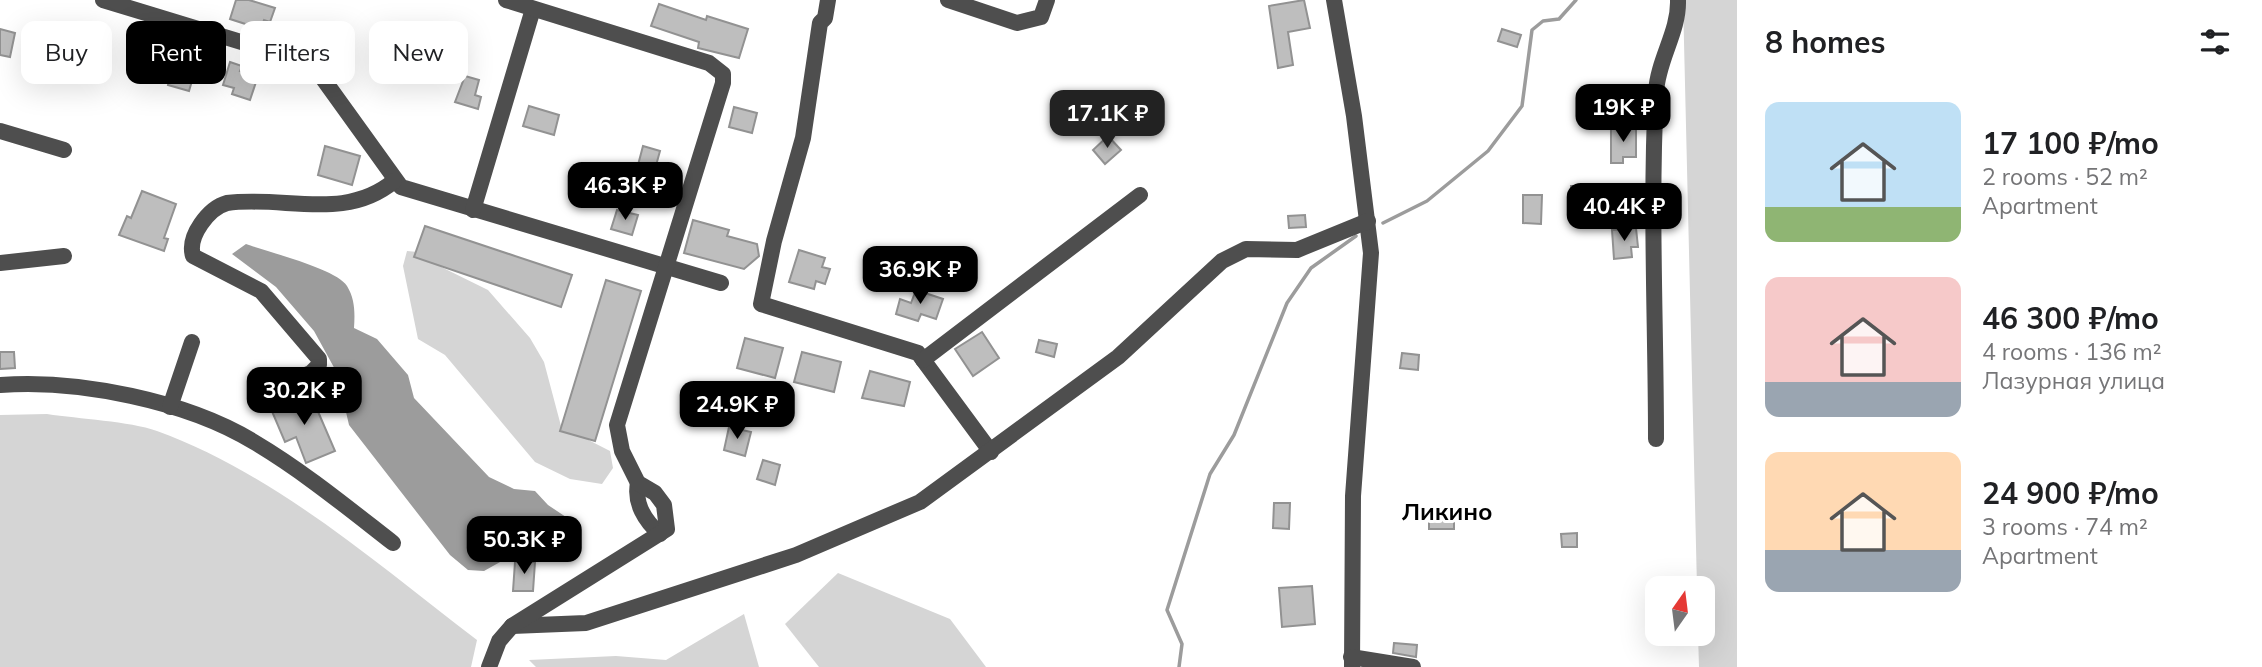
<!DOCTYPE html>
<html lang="en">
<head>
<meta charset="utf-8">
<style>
	body { margin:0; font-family:Mulish,sans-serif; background:#f2f2f2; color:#202124; height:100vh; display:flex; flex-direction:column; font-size:26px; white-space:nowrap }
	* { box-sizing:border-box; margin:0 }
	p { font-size:23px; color:#757577 }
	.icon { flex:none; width:38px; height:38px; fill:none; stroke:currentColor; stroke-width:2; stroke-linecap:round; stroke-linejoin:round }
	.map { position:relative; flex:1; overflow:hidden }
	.drawer { display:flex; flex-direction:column; background:#fff; width:525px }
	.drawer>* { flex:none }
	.guide { position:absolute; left:21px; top:21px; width:665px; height:63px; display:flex; gap:14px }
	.needle { width:46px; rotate:14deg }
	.fabs { position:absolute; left:1645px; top:576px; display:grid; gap:14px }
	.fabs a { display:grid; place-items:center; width:70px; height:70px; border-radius:14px; background:#fff; box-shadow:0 7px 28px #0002; font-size:35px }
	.price { position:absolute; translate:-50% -60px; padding:0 16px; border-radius:14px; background:#000; color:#fff; font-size:23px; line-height:46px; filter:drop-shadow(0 2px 4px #0008) }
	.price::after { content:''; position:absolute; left:50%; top:42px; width:21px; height:16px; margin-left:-10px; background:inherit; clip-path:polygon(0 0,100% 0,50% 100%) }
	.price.current { background:#222; color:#fff }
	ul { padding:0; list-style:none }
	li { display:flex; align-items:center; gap:21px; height:175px; padding:0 28px }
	li span { display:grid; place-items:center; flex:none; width:196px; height:140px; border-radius:14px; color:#555 }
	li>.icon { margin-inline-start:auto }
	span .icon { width:84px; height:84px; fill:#fffc; stroke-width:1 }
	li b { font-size:30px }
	h2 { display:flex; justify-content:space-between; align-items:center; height:84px; padding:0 28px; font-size:30px }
	.chip { padding:0 24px; border-radius:14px; background:#fff; box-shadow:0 7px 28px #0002; font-size:24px; line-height:63px }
	.chip.current { background:#000; color:#fff }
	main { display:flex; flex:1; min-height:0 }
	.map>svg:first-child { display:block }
	.green { fill:#d5d5d5 }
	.water { fill:#9c9c9c }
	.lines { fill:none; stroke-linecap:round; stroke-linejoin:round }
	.stream { stroke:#9c9c9c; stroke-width:3.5 }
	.building { fill:#bebebe; stroke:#929292; stroke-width:2 }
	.minor { stroke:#4e4e4e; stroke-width:16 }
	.labels { text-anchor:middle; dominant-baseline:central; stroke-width:6; stroke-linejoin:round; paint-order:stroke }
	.quarter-label { font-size:24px; font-weight:bold; fill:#000; stroke:#fff }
</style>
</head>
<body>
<main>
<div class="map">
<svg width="1737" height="667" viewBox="0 0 1737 667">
	<rect width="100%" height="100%" fill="#fff"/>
	<g class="green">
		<polygon points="1683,0 1737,0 1737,667 1699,667 1698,634 1703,634 1703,588 1697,588"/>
		<polygon points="407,251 418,252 423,258 488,290 530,338 544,362 561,426 610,451 613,468 602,484 570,479 535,462 445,355 418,339 403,266"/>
		<path d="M47,414C79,419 129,421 157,431C274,473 380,566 477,640L471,667H0V415Z"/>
		<polygon points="838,573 950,619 986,667 819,667 785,624"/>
		<polygon points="744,614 759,667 536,667 529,660 616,656 666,660"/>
	</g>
	<path class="water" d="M246,244C268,252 337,269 347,286C355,299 355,313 354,328L377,339L408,375L414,398L489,477L514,489L535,491L548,505L566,517L563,527L484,571L468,570L450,555L349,425L337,373L314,331L276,287L232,254Z"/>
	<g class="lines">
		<g class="stream">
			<polyline points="1383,223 1427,201 1488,151 1522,106 1532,30 1543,21 1559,19 1576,0"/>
			<polyline points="1179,667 1182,644 1167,610 1210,474 1234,435 1287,303 1311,268 1356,236"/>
		</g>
	</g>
	<g class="building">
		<polygon points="236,0 249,0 275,8 270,22 264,20 261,29 230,19"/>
		<polygon points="1304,0 1310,28 1288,32 1293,65 1278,68 1269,6"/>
		<polygon points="659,4 706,20 707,16 748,29 739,58 698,48 699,42 651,26"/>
		<polygon points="51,23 80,32 81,27 92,31 86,51 80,50 78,56 45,46"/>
		<polygon points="0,29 15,33 10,57 0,55"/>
		<polygon points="1502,29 1521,35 1517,47 1498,41"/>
		<polygon points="230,62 242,66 240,71 258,76 250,100 232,94 234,88 223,85"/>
		<polygon points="172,67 194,74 189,91 168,85"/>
		<polygon points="465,76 479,80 475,95 481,97 478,109 455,102"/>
		<polygon points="529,106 559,115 554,135 523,126"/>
		<polygon points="734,107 757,113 752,133 729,127"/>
		<polygon points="1611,128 1636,128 1636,157 1623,157 1623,163 1611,163"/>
		<polygon points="1108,136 1121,150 1105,164 1093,150"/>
		<polygon points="325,146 360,156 352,185 318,175"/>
		<polygon points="643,146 660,151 655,169 638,165"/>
		<polygon points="1571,186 1584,186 1585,214 1572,215"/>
		<polygon points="142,191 176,204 164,238 168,239 164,251 119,235 127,216 131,218"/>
		<polygon points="1523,195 1542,195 1541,224 1523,223"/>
		<polygon points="617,210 638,215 632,235 611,229"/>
		<polygon points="1305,215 1306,227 1289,228 1288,216"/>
		<polygon points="693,220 729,230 727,236 757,244 759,256 744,269 684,253"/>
		<polygon points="425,226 572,275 561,307 414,257"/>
		<polygon points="1636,228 1638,247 1631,247 1632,257 1614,259 1612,230"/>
		<polygon points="799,250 825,258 822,267 830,269 825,284 816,281 814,289 789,282"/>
		<polygon points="606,280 641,291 595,441 560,431"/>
		<polygon points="916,290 943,299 936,319 921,314 918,321 896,314 900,299 911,303"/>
		<polygon points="982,332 999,358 973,376 955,349"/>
		<polygon points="745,338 783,348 775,378 737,368"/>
		<polygon points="1039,340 1057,344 1054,357 1036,352"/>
		<polygon points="0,352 14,352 15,368 0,369"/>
		<polygon points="802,352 841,362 834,392 794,382"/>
		<polygon points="1402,353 1419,355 1418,370 1400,368"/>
		<polygon points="870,371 910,382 904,406 862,398"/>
		<polygon points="310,393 335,451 306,463 296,437 285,442 271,409"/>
		<polygon points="729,427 751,432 745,456 724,450"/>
		<polygon points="763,460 780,465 775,485 757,479"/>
		<polygon points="1274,503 1290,503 1289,529 1273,528"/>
		<rect x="1429" y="517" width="25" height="12"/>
		<polygon points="1577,533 1577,547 1562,547 1561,534"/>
		<polygon points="515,562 535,562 533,591 513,591"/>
		<polygon points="1312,586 1315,624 1282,627 1279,588"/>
		<polygon points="1394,643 1417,645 1416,657 1393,653"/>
	</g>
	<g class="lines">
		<g class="minor">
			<polyline points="103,0 307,62 316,69 401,187 721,283"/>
			<polyline points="828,0 825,18 820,23 803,138 774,241 761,304 918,353 991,452"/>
			<polyline points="948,0 1017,23 1041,17 1047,0"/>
			<polyline points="1334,0 1354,116 1371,253 1353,496 1352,667"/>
			<polyline points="0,131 64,150"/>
			<polyline points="473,210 533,9"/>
			<polyline points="0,263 64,256"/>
			<polyline points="923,360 1140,195"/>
			<path d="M286,382L311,373L319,365V359L261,291L193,256C187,236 209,208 227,203C284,195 345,222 394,181"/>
			<path d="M0,385C78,379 187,401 254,442C303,471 348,508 393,543"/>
			<polyline points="170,407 192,342"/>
			<path d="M1656,439C1656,324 1650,207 1656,92C1658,59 1679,32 1678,0"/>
			<path d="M638,483C634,503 645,521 660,534"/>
			<polyline points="512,626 586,623 796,555 920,502 1118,357 1222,261 1246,249 1297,250 1368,221"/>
			<polyline points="1351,657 1413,667"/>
			<polyline points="489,667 499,641 512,626 667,529 664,505 655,493 638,483 622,451 617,425 723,83 723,74 709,63 506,0"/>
		</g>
	</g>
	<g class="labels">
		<g class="quarter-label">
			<text x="1447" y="511">Ликино</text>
		</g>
	</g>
</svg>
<div class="fabs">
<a><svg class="needle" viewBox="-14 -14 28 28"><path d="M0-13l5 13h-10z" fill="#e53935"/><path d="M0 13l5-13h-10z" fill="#757577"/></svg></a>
</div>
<b class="price" style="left:1623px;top:144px">19K ₽</b>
<b class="price current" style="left:1107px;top:150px">17.1K ₽</b>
<b class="price" style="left:625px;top:222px">46.3K ₽</b>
<b class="price" style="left:1624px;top:243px">40.4K ₽</b>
<b class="price" style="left:920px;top:306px">36.9K ₽</b>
<b class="price" style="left:304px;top:427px">30.2K ₽</b>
<b class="price" style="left:737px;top:441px">24.9K ₽</b>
<b class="price" style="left:524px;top:576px">50.3K ₽</b>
<div class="guide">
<a class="chip">Buy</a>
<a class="chip current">Rent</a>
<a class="chip">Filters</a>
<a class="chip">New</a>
</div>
</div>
<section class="drawer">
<h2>8 homes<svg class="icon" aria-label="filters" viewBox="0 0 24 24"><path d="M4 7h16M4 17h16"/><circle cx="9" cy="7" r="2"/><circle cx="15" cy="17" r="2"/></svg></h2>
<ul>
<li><span style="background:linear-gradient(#bfe0f5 75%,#8fb573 0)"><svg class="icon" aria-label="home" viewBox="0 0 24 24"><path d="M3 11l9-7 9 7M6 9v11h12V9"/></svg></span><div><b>17 100 ₽/mo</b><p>2 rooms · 52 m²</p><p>Apartment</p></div></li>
<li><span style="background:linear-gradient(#f6c9c9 75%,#9aa5b1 0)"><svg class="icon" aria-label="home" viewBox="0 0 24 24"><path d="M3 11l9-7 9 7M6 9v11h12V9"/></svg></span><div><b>46 300 ₽/mo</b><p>4 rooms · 136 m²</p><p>Лазурная улица</p></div></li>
<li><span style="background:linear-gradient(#ffd9b3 70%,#9aa5b1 0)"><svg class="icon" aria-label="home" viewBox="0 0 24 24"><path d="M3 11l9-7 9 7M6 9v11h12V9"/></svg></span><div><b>24 900 ₽/mo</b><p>3 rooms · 74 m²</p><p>Apartment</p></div></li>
</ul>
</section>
</main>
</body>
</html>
